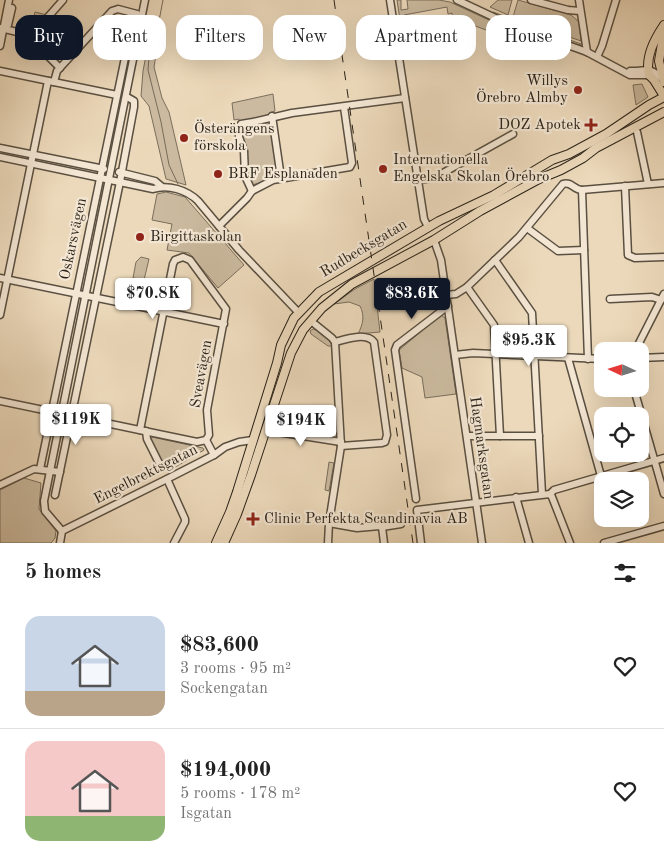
<!DOCTYPE html>
<html lang="en">
<head>
<meta charset="utf-8">
<style>
	body { margin:0; font-family:"Old Standard TT",serif; background:#f6f6f6; color:#222; height:100vh; display:flex; flex-direction:column; font-size:19px; white-space:nowrap }
	* { box-sizing:border-box; margin:0 }
	p { font-size:16px; color:#767676 }
	.icon { flex:none; width:28px; height:28px; fill:none; stroke:currentColor; stroke-width:2; stroke-linecap:round; stroke-linejoin:round }
	.map { position:relative; height:543px; overflow:hidden }
	.sheet { display:flex; flex-direction:column; background:#fff; flex:1 }
	.sheet>* { flex:none }
	.top-card { position:absolute; left:15px; top:15px; width:635px; height:45px; display:flex; gap:10px }
	.needle { width:32px; rotate:274deg }
	.tools { position:absolute; left:594px; top:342px; display:grid; gap:10px }
	.tools a { display:grid; place-items:center; width:55px; height:55px; border-radius:10px; background:#fff; box-shadow:0 5px 20px #0002; font-size:25px }
	.price { position:absolute; translate:-50% -42px; padding:0 11px; border-radius:5px; background:#fff; color:#222; font-size:16px; line-height:32px; filter:drop-shadow(0 1px 2px #0008) }
	.price::after { content:''; position:absolute; left:50%; top:30px; width:15px; height:11px; margin-left:-8px; background:inherit; clip-path:polygon(0 0,100% 0,50% 100%) }
	.price.active { background:#111827; color:#fff }
	ul { padding:0; list-style:none }
	li { display:flex; align-items:center; gap:15px; height:125px; padding:0 25px }
	li+li { border-top:1px solid #e0e0e0 }
	li span { display:grid; place-items:center; flex:none; width:140px; height:100px; border-radius:15px; color:#555 }
	li>.icon { margin-inline-start:auto }
	span .icon { width:60px; height:60px; fill:#fffc; stroke-width:1 }
	li b { font-size:21px }
	h2 { display:flex; justify-content:space-between; align-items:center; height:60px; padding:0 25px; font-size:21px }
	.chip { padding:0 18px; border-radius:15px; background:#fff; box-shadow:0 5px 20px #0002; font-size:18px; line-height:45px }
	.chip.active { background:#111827; color:#fff }
	.map>svg:first-child { display:block }
	.green { fill:#cbba9f; stroke:#7a6e5c }
	.lines { fill:none; stroke-linecap:round; stroke-linejoin:round }
	.stream { stroke:#776b59; stroke-width:1 }
	.minor-casing { stroke:#5a5041; stroke-width:9 }
	.major-casing { stroke:#2a2218; stroke-width:10 }
	.minor { stroke:#f3e6d3; stroke-width:6 }
	.major { stroke:#ecd9bb; stroke-width:8 }
	.rail { stroke:#2a2218; stroke-width:1; stroke-dasharray:9 9; stroke-linecap:butt }
	.poi-dot { fill:#8f2418; stroke:#f3e6d3; stroke-width:2 }
	.labels { text-anchor:middle; dominant-baseline:central; stroke-width:4.5; stroke-linejoin:round; paint-order:stroke }
	.poi-label { font-size:15px; fill:#2a2218; stroke:#f3e6d3; text-anchor:start }
	.street-label { font-size:15px; fill:#2a2218; stroke:#f3e6d3 }
</style>
</head>
<body>
<div class="map">
<svg width="664" height="543" viewBox="0 0 664 543">
	<rect width="100%" height="100%" fill="#ecd9bb"/>
	<filter id="stains"><feTurbulence type="fractalNoise" baseFrequency=".004" numOctaves="4"/><feColorMatrix values="0 0 0 0 .2 0 0 0 0 .09 0 0 0 0 .02 0 0 0 .5 -.17"/></filter>
	<radialGradient id="worn" r=".72"><stop offset=".6" stop-color="#630" stop-opacity="0"/><stop offset="1" stop-color="#630" stop-opacity=".3"/></radialGradient>
	<g class="green">
		<polygon points="397,0 401,0 401,10 408,9 407,0 439,0 450,2 491,21 492,29 486,30 470,24 454,26 452,13 448,14 447,7 404,15 406,31 402,33"/>
		<polygon points="498,0 512,0 508,15 490,7"/>
		<polygon points="518,0 571,15 579,22 581,41 513,17"/>
		<polygon points="35,12 47,15 38,26 32,24"/>
		<polygon points="493,12 581,44 577,46 492,14"/>
		<polygon points="445,19 448,22 447,27 442,28 441,25 422,27 421,22"/>
		<polygon points="150,35 159,37 154,67 162,98 169,112 186,185 166,179 149,106 141,96 143,71"/>
		<polygon points="642,84 648,97 636,105 633,85"/>
		<polygon points="273,94 275,111 270,113 278,173 266,181 252,185 250,184 239,119 234,120 232,103"/>
		<polygon points="166,192 185,197 244,265 218,288 189,253 167,250 172,224 152,220 157,194"/>
		<polygon points="141,257 149,259 144,280 133,278 136,262"/>
		<path d="M374,279L380,332L358,334C363,324 365,316 360,306L349,302L334,304L355,289Z"/>
		<polygon points="441,315 445,318 456,394 425,398 422,377 402,368 399,350"/>
		<path d="M313,329C321,331 329,339 333,346H328L311,334L310,331Z"/>
		<polygon points="152,437 203,448 204,450 167,472 151,441"/>
		<polygon points="329,462 334,463 329,491 325,490"/>
		<polygon points="24,478 41,483 39,509 56,531 55,538 51,543 0,543 0,490"/>
	</g>
	<g class="lines">
		<g class="stream">
			<polyline points="158,26 163,0"/>
			<polyline points="157,34 149,57 148,70 161,122 169,165 178,184"/>
		</g>
		<defs>
			<g id="minor">
				<polyline points="390,0 424,219 428,227"/>
				<polyline points="457,0 504,22 587,52 630,75 649,75"/>
				<polyline points="531,0 568,10 580,11"/>
				<polyline points="579,0 587,52"/>
				<polyline points="48,17 63,0"/>
				<polyline points="0,28 34,36 41,49 60,68"/>
				<polyline points="4,29 8,25 12,8"/>
				<polyline points="0,46 9,0"/>
				<polyline points="597,57 602,46 616,0"/>
				<polyline points="0,71 117,95"/>
				<path d="M630,71C646,72 649,65 662,79"/>
				<polyline points="54,82 57,71 112,11 118,9 137,14"/>
				<polyline points="272,116 281,178"/>
				<polyline points="637,132 648,184"/>
				<polyline points="0,148 104,169"/>
				<path d="M0,157L153,189C168,184 187,190 198,201L239,250L298,312"/>
				<polyline points="119,172 155,181 161,186"/>
				<polyline points="417,180 434,178 513,134"/>
				<polyline points="625,186 628,255 635,258 664,257"/>
				<polyline points="582,190 588,359"/>
				<polyline points="252,191 245,176 244,151 239,137 239,128 241,124 253,122 292,113 405,98"/>
				<polyline points="219,226 247,198 252,191 273,180 350,167 352,163 344,107"/>
				<polyline points="527,228 558,251 584,250"/>
				<polyline points="434,240 441,260 482,543"/>
				<polyline points="495,260 532,313 542,494"/>
				<polyline points="0,278 224,324"/>
				<polyline points="467,287 494,325 500,436"/>
				<path d="M446,295L456,294L467,287L519,237L563,184C571,181 574,190 582,190L664,183"/>
				<polyline points="610,299 652,297 661,300"/>
				<polyline points="0,315 48,81"/>
				<polyline points="311,321 332,338 335,342 341,446 329,523 328,543"/>
				<path d="M335,342C346,339 366,332 374,342L387,435L385,442L382,443L341,446"/>
				<polyline points="635,351 664,294"/>
				<polyline points="455,355 473,353 602,359"/>
				<polyline points="568,358 601,476"/>
				<polyline points="640,358 664,357"/>
				<polyline points="634,389 664,494"/>
				<polyline points="0,401 197,442 206,440"/>
				<polyline points="140,430 173,264 175,260 183,257 190,260 226,309 207,410 209,435 206,440"/>
				<polyline points="265,430 341,442"/>
				<polyline points="146,431 147,439 160,465"/>
				<polyline points="467,436 539,436"/>
				<polyline points="206,440 214,455"/>
				<polyline points="40,469 134,14"/>
				<polyline points="167,479 185,519 185,522 174,543"/>
				<polyline points="0,485 34,469 60,472"/>
				<polyline points="550,494 552,497 570,543"/>
				<polyline points="55,495 120,182 134,107 134,101 127,97"/>
				<polyline points="516,497 529,543"/>
				<polyline points="416,499 395,350 397,345 448,306"/>
				<polyline points="329,523 357,528 380,526 382,527 401,524"/>
				<polyline points="382,527 384,543"/>
				<polyline points="62,531 45,511 44,501 145,0"/>
				<polyline points="62,531 167,479 214,455 225,447 239,442 253,440"/>
				<polyline points="60,543 62,531"/>
				<polyline points="421,543 417,510 550,494 554,490 664,458"/>
				<polyline points="604,543 664,526"/>
			</g>
			<g id="major">
				<polyline points="664,32 659,61 664,82"/>
				<path d="M649,75C645,57 654,40 664,25"/>
				<polyline points="649,75 654,80 664,96"/>
				<polyline points="216,543 230,512 237,492 277,363 281,345 294,318 319,292 439,221 494,195 552,160 569,154 606,134 649,105 664,97"/>
				<polyline points="224,543 237,514 251,475 291,353 303,330 322,308 352,284 434,240 480,211 539,179 561,170 583,158 596,148 664,112"/>
			</g>
		</defs>
		<use href="#minor" class="minor-casing"/>
		<use href="#major" class="major-casing"/>
		<use href="#minor" class="minor"/>
		<use href="#major" class="major"/>
		<polyline class="rail" points="334,0 413,543"/>
	</g>
	<g class="poi-dot">
		<circle cx="578" cy="90" r="5"/>
		<path d="M588.5 117.5h5v5h5v5h-5v5h-5v-5h-5v-5h5z"/>
		<circle cx="184" cy="138" r="5"/>
		<circle cx="383" cy="169" r="5"/>
		<circle cx="218" cy="174" r="5"/>
		<circle cx="140" cy="237" r="5"/>
		<path d="M250.5 511.5h5v5h5v5h-5v5h-5v-5h-5v-5h5z"/>
	</g>
	<g class="labels">
		<g class="poi-label">
			<text x="568" y="81" text-anchor="end">Willys<tspan x="568" dy="17">Örebro Almby</tspan></text>
			<text x="581" y="125" text-anchor="end">DOZ Apotek</text>
			<text x="194" y="129">Österängens<tspan x="194" dy="17">förskola</tspan></text>
			<text x="393" y="160">Internationella<tspan x="393" dy="17">Engelska Skolan Örebro</tspan></text>
			<text x="228" y="174">BRF Esplanaden</text>
			<text x="150" y="237">Birgittaskolan</text>
			<text x="264" y="519">Clinic Perfekta Scandinavia AB</text>
		</g>
		<g class="street-label">
			<text transform="translate(74 239) rotate(-78)">Oskarsvägen</text>
			<text transform="translate(364 249) rotate(-31)">Rudbecksgatan</text>
			<text transform="translate(202 374) rotate(-80)">Sveavägen</text>
			<text transform="translate(481 448) rotate(82)">Hagmarksgatan</text>
			<text transform="translate(146 475) rotate(-27)">Engelbrektsgatan</text>
		</g>
	</g>
	<rect width="100%" height="100%" filter="url(#stains)"/>
	<rect width="100%" height="100%" fill="url(#worn)"/>
</svg>
<div class="tools">
<a><svg class="needle" viewBox="-14 -14 28 28"><path d="M0-13l5 13h-10z" fill="#e53935"/><path d="M0 13l5-13h-10z" fill="#767676"/></svg></a>
<a><svg class="icon" aria-label="locate" viewBox="0 0 24 24"><circle cx="12" cy="12" r="6"/><path d="M12 2v4M12 18v4M2 12h4M18 12h4"/></svg></a>
<a><svg class="icon" aria-label="layers" viewBox="0 0 24 24"><path d="M12 4l9 5-9 5-9-5zM3 14l9 5 9-5"/></svg></a>
</div>
<b class="price" style="left:153px;top:320px">$70.8K</b>
<b class="price active" style="left:412px;top:320px">$83.6K</b>
<b class="price" style="left:529px;top:367px">$95.3K</b>
<b class="price" style="left:76px;top:446px">$119K</b>
<b class="price" style="left:301px;top:447px">$194K</b>
<div class="top-card">
<a class="chip active">Buy</a>
<a class="chip">Rent</a>
<a class="chip">Filters</a>
<a class="chip">New</a>
<a class="chip">Apartment</a>
<a class="chip">House</a>
</div>
</div>
<section class="sheet">
<h2>5 homes<svg class="icon" aria-label="filters" viewBox="0 0 24 24"><path d="M4 7h16M4 17h16"/><circle cx="9" cy="7" r="2"/><circle cx="15" cy="17" r="2"/></svg></h2>
<ul>
<li><span style="background:linear-gradient(#c9d6e8 75%,#b9a48a 0)"><svg class="icon" aria-label="home" viewBox="0 0 24 24"><path d="M3 11l9-7 9 7M6 9v11h12V9"/></svg></span><div><b>$83,600</b><p>3 rooms · 95 m²</p><p>Sockengatan</p></div><svg class="icon" aria-label="heart" viewBox="0 0 24 24"><path d="M12 20l-8-8c-3-5 5-10 8-4 3-6 11-1 8 4z"/></svg></li>
<li><span style="background:linear-gradient(#f6c9c9 75%,#8fb573 0)"><svg class="icon" aria-label="home" viewBox="0 0 24 24"><path d="M3 11l9-7 9 7M6 9v11h12V9"/></svg></span><div><b>$194,000</b><p>5 rooms · 178 m²</p><p>Isgatan</p></div><svg class="icon" aria-label="heart" viewBox="0 0 24 24"><path d="M12 20l-8-8c-3-5 5-10 8-4 3-6 11-1 8 4z"/></svg></li>
</ul>
</section>
</body>
</html>
